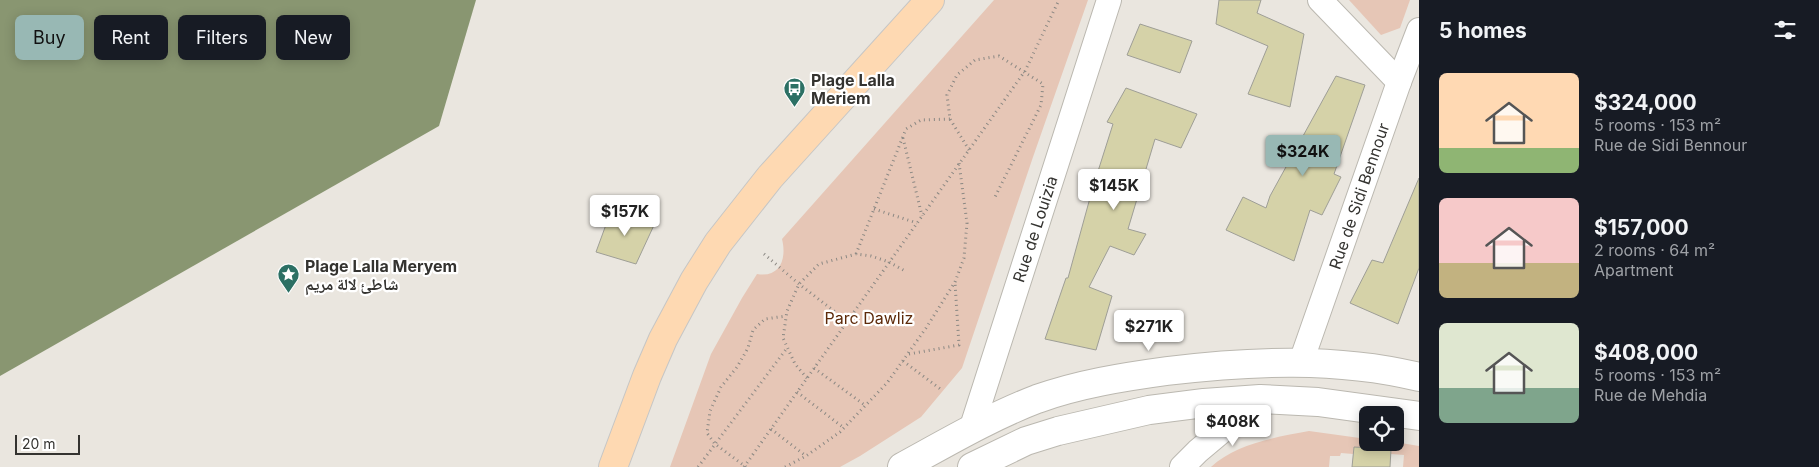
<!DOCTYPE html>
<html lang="en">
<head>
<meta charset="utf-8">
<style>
	body { margin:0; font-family:Inter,"Noto Naskh Arabic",sans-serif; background:#242831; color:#f1f3f6; height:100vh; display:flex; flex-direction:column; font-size:19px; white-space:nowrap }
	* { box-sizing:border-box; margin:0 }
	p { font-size:16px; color:#9ea1a6 }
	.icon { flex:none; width:28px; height:28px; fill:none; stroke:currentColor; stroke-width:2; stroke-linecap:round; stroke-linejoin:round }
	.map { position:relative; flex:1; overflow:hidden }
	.drawer { display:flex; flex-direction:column; background:#171b24; width:400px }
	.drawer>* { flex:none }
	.top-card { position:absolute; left:15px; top:15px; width:475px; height:45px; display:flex; gap:10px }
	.controls { position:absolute; left:1359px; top:406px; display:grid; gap:10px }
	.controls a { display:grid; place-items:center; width:45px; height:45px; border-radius:8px; background:#171b24; box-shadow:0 2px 12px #0003; font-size:25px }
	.scale { position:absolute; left:15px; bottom:12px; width:65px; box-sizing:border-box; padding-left:5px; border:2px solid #343330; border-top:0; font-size:14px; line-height:18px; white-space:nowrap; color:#343330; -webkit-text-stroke:4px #fff; paint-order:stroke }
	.price { position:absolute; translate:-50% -42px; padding:0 11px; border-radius:5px; background:#fff; color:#222; font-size:16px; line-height:32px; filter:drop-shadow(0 1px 2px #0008) }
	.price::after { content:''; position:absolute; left:50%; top:30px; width:15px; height:11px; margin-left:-8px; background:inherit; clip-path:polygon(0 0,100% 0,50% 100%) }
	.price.selected { background:#98b8b4; color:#111 }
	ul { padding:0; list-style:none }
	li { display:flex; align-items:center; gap:15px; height:125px; padding:0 20px }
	li span { display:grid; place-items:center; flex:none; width:140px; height:100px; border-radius:8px; color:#555 }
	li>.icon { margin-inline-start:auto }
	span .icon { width:60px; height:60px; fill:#fffc; stroke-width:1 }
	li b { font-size:21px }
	h2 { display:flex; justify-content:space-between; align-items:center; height:60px; padding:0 20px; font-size:21px }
	.chip { padding:0 18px; border-radius:8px; background:#171b24; box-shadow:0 2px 12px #0003; font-size:18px; line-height:45px }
	.chip.selected { background:#98b8b4; color:#111 }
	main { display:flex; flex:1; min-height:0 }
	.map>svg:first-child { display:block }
	.green { fill:#e6c6b6 }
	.water { fill:#899671 }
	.building { fill:#d5d2a8; stroke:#9e9e96 }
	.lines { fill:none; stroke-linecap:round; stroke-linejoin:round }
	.street-casing { stroke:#bbb8b0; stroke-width:26 }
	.secondary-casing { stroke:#bbb8b0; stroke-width:30 }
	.primary-casing { stroke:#c6c6c5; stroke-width:30 }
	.path { stroke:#8b8883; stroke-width:3; stroke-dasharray:1 4; stroke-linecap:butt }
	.street { stroke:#fff; stroke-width:24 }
	.secondary { stroke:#fff; stroke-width:28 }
	.primary { stroke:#fed9b2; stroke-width:28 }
	.labels { text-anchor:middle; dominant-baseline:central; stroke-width:4.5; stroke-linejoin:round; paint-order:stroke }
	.poi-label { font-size:16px; font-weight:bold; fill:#343330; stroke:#fff; text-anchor:start }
	.street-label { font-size:16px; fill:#343330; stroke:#fff }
	.park-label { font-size:16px; fill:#5d2a0a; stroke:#fff }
</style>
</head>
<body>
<main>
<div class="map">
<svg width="1419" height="467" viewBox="0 0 1419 467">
	<rect width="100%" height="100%" fill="#eae6df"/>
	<g class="green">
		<path d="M994,0H1088L1033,157L962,368L921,417L860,456L840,467H670L711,354L742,298L757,274C780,278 787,259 782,239Z"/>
		<polygon points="1349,0 1410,0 1400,28 1381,35"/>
		<path d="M1309,431L1367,439L1368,442H1395L1419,446V467H1403L1404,455L1391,454L1390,449L1354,447L1353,454L1341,453L1340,456H1330L1329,467H1211C1235,444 1276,437 1309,431Z"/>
	</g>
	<polygon class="water" points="0,0 476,0 439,126 0,376"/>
	<g class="building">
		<polygon points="1219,0 1261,0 1257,13 1304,34 1290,107 1248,94 1268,46 1216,24"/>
		<polygon points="1140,24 1192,41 1180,73 1127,55"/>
		<polygon points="1336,76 1365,85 1334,174 1341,177 1322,215 1310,210 1294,261 1226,230 1243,197 1266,208 1270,196"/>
		<polygon points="1126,88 1197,114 1181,148 1155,139 1128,229 1146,234 1134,255 1110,246 1089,287 1112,296 1096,350 1045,339 1066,278 1068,278 1093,187 1113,124 1107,122"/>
		<polygon points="1419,178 1419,268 1398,324 1350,303 1372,260 1383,263"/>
		<polygon points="611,211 655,223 636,264 596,252"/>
		<polygon points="1354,447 1391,449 1390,467 1352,467"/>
	</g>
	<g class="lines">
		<defs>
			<g id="street">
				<polyline points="1320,0 1399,82"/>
				<polyline points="1301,362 1399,82 1419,30"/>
				<polyline points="971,430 1109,0"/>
				<polyline points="1182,467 1198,451 1260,399"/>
			</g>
			<g id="secondary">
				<path d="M902,467C946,443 990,417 1037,399C1079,384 1123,377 1167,371C1250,361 1337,357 1419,377"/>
				<polyline points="972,467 1026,441 1058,431 1149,410 1204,403 1260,399 1318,402 1419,416"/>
			</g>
			<polyline id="primary" points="613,467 647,376 663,339 694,281 718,243 770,177 930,0"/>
		</defs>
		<use href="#street" class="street-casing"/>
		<use href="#secondary" class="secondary-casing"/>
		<use href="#primary" class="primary-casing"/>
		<g class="path">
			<polyline points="903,138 922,216"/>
			<polyline points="969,150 950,119 947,95 957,75 975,60 999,56 1043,84 1041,105 995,197"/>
			<polyline points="874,209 917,223"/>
			<polyline points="764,254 799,284 847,321"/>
			<polyline points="856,254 906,129 921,120 950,119"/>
			<polyline points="909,354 959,345 955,283"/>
			<polyline points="903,361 943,391"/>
			<polyline points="814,368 866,406"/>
			<polyline points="807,378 795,364 783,338 787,311 799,284 819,264 856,254 871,256 889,262 905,271"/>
			<polyline points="797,392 844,428"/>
			<polyline points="771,429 806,456"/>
			<polyline points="698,467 787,348"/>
			<polyline points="744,467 1025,71 1059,0"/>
			<polyline points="746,467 715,444 707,433 710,411 721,387 737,367 748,348 753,330 765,319 786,316"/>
			<polyline points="785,467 806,456 840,432 887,383 926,328 955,282 964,258 967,223 959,163"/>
		</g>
		<use href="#street" class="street"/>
		<use href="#secondary" class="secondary"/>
		<use href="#primary" class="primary"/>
	</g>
	<defs>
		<symbol id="bus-pin" viewBox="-11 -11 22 30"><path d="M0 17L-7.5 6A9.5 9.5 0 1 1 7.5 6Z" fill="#2c7064" stroke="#fff"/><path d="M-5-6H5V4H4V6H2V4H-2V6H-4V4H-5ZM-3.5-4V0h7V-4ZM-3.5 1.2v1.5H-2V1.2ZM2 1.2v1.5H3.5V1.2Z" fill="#fff"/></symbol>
		<symbol id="sight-pin" viewBox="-11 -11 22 30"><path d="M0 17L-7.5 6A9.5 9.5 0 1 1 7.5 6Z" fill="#2c7064" stroke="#fff"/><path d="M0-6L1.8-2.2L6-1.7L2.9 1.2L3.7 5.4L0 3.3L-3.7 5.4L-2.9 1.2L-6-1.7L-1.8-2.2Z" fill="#fff"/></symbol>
	</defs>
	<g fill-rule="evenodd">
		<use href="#bus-pin" x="782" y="76" width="25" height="34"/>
		<use href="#sight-pin" x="276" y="262" width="25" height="34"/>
	</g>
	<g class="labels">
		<g class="poi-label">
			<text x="811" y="80">Plage Lalla<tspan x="811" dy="18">Meriem</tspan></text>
			<text x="305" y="266">Plage Lalla Meryem<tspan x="305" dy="18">شاطئ لالة مريم</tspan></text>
		</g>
		<g class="street-label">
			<text transform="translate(1359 196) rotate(-71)">Rue de Sidi Bennour</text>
			<text transform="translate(1035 229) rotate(-72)">Rue de Louizia</text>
		</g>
		<g class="park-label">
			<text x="869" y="318">Parc Dawliz</text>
		</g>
	</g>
</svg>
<div class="controls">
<a><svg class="icon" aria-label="locate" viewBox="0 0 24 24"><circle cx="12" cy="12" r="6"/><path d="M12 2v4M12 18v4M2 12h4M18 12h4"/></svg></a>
</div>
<div class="scale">20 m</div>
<b class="price selected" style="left:1303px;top:177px">$324K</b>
<b class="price" style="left:1114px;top:211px">$145K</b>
<b class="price" style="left:625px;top:237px">$157K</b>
<b class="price" style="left:1149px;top:352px">$271K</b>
<b class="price" style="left:1233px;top:447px">$408K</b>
<div class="top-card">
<a class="chip selected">Buy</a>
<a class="chip">Rent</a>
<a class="chip">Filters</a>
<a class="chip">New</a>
</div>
</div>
<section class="drawer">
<h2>5 homes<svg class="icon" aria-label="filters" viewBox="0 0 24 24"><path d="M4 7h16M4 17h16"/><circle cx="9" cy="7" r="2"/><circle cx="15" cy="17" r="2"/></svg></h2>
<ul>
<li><span style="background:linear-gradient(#ffd9b3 75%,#8fb573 0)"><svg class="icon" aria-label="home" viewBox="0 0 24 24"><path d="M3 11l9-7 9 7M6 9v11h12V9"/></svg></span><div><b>$324,000</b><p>5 rooms · 153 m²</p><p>Rue de Sidi Bennour</p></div></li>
<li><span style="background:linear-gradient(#f6c9c9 65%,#c2b280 0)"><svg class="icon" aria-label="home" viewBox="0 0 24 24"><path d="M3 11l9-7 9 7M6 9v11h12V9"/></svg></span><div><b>$157,000</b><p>2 rooms · 64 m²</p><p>Apartment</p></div></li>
<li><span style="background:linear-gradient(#dfe7d0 65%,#7fa58c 0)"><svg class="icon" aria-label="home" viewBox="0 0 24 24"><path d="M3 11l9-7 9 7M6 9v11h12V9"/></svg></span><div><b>$408,000</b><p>5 rooms · 153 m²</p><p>Rue de Mehdia</p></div></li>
</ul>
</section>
</main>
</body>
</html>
